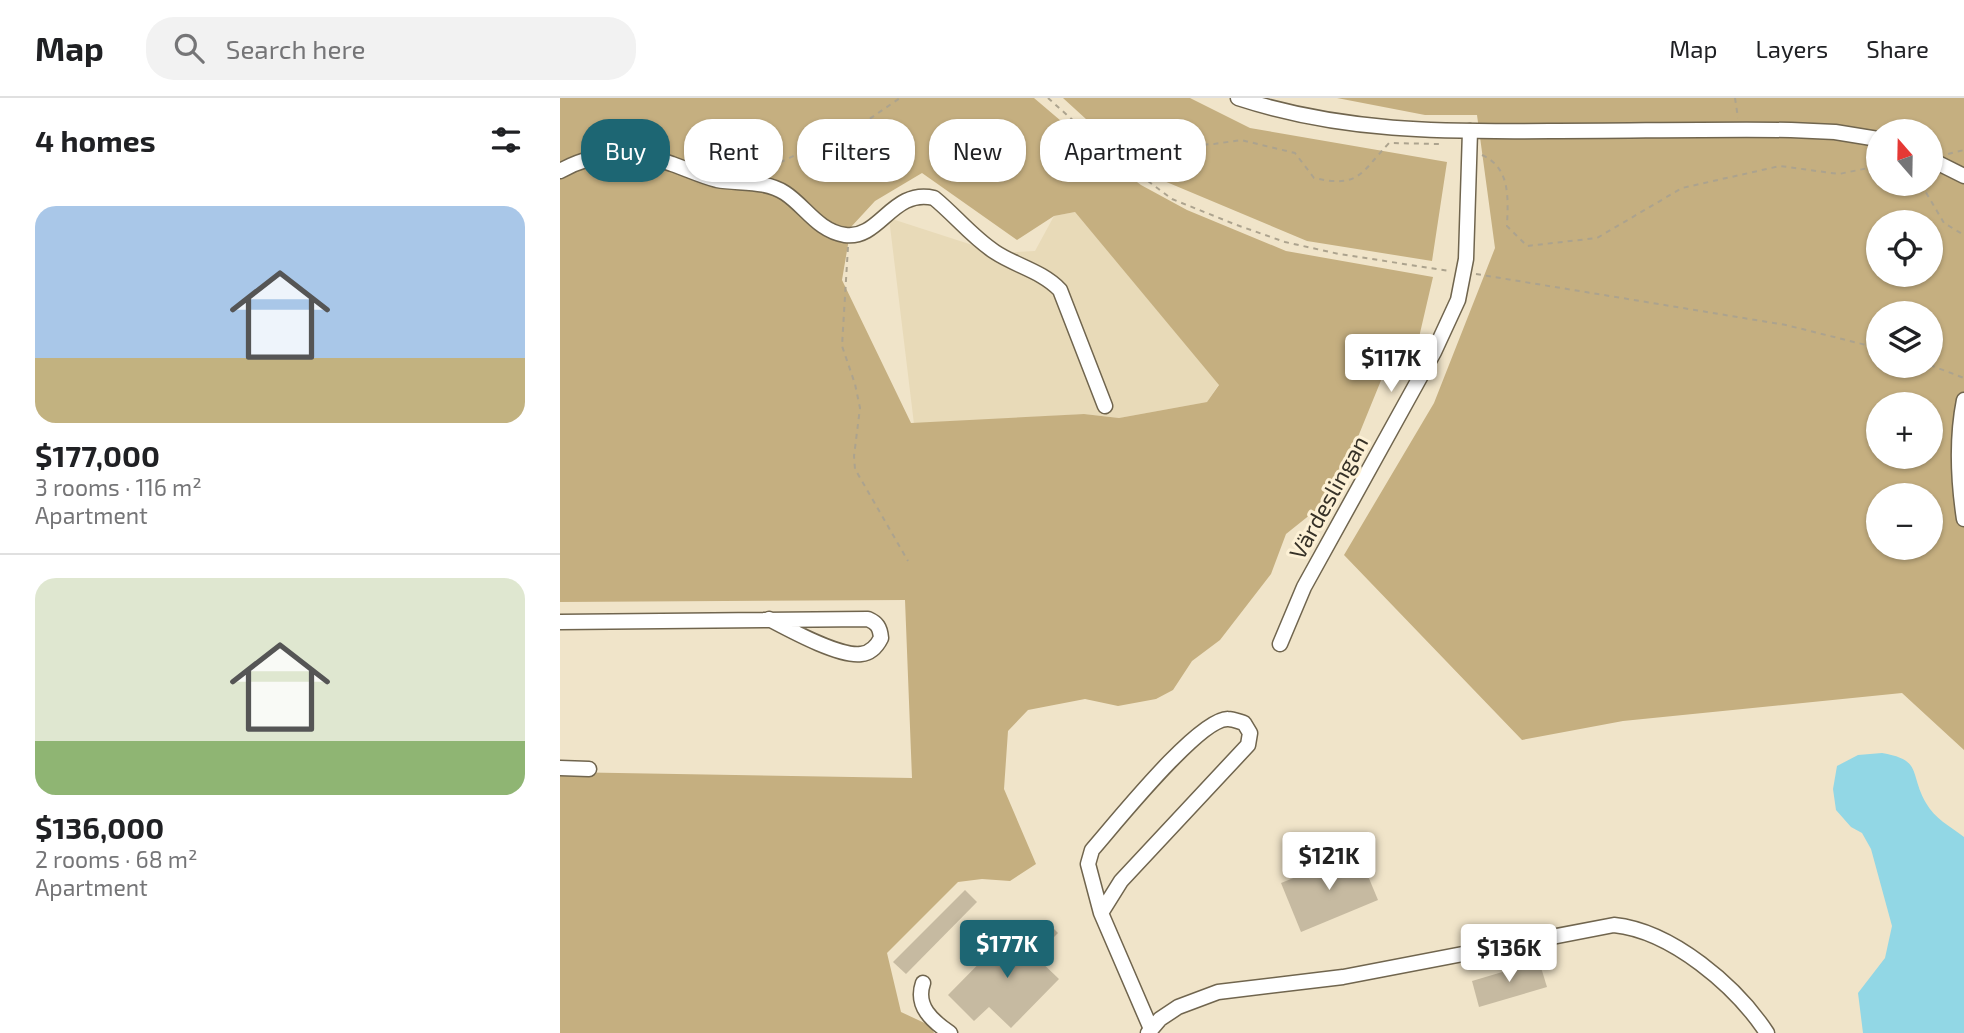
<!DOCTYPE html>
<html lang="en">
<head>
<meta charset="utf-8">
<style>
	body { margin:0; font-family:"Exo 2",sans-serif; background:#f2f2f2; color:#202124; height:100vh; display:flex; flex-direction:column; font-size:26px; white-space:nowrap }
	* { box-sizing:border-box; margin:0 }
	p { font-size:23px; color:#757577 }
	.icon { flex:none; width:38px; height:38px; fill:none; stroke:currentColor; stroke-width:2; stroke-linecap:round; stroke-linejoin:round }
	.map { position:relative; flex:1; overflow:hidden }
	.side { display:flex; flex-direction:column; background:#fff; width:560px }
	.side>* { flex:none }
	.guide { position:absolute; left:21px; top:21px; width:665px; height:63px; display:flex; gap:14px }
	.needle { width:46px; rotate:340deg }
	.buttons { position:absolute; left:1306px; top:21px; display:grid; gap:14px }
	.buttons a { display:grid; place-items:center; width:77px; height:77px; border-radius:50%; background:#fff; box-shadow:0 2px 5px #0004; font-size:35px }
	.price { position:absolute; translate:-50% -60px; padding:0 16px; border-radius:7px; background:#fff; color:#222; font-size:23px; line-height:46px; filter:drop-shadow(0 2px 4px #0008) }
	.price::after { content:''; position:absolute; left:50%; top:42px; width:21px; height:16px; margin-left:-10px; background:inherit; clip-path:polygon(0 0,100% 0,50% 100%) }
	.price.on { background:#1d6673; color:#fff }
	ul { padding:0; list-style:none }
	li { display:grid; align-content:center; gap:14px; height:371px; padding:0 35px }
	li+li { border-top:2px solid #e0e0e0 }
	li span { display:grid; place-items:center; height:217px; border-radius:21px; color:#555 }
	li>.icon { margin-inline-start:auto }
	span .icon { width:126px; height:126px; fill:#fffc; stroke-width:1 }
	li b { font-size:30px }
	h2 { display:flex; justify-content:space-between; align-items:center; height:84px; padding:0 35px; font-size:30px }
	.tag { padding:0 24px; border-radius:28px; background:#fff; box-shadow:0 2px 5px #0004; font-size:24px; line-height:63px }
	.tag.on { background:#1d6673; color:#fff }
	header { display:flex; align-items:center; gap:42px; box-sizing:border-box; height:98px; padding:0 35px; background:#fff; border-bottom:2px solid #e0e0e0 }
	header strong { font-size:33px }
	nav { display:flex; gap:38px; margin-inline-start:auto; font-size:24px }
	.search { width:490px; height:63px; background:#f2f2f2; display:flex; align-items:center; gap:18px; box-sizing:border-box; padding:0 24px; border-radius:28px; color:#757577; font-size:26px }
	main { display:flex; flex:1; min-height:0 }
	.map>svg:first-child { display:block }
	.built { fill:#e8dab8 }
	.green { fill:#c5af80; fill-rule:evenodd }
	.water { fill:#92d7e5 }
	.building { fill:#c6baa1 }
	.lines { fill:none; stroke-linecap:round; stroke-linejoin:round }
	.minor-casing { stroke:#70654e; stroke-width:17 }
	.path { stroke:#aca38e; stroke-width:2; stroke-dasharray:5 5; stroke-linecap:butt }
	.minor { stroke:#fff; stroke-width:14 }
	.labels { text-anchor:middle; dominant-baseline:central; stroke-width:6; stroke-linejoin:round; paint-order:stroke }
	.street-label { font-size:23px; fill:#363127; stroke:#fdf1d6 }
</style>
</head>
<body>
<header>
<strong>Map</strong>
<div class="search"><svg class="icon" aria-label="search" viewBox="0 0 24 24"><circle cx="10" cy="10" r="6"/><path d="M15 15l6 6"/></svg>Search here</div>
<nav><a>Map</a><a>Layers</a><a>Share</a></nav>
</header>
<main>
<section class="side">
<h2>4 homes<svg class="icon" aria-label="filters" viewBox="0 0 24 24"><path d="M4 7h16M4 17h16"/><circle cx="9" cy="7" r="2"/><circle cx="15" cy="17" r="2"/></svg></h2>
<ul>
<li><span style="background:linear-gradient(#a9c7e8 70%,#c2b280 0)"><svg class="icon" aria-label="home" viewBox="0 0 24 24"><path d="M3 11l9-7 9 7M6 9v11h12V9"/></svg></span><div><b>$177,000</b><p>3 rooms · 116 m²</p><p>Apartment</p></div></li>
<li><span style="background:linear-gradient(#dfe7d0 75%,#8fb573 0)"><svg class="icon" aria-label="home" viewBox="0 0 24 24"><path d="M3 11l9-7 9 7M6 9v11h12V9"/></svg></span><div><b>$136,000</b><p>2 rooms · 68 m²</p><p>Apartment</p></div></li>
</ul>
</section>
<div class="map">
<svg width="1404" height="935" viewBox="0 0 1404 935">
	<rect width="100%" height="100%" fill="#f0e4c9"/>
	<polygon class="built" points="515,114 659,286 647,304 559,320 524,316 354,326 329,120 437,155 475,153 494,118"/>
	<g class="green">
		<path d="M0,0H474L541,57L581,87L627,112L726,153L873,179L857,248L822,280L791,356L771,394L761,408L726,436L711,476L660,542L632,563L613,592L596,601L558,608L525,601L468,612L448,633L444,691L476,766L450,783L422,781L398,784L327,855L341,914L371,928L374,935H0V674L352,680L345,502L0,504ZM362,75L457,142L494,118L515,114L659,287L647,304L559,320L524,316L351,325L282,182L291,129L315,103Z"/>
		<polygon points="503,0 630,0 690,30 887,64 872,163 747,143 585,75"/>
		<path d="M777,0H1404V652L1342,595L1063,623L962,642L784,457L874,305L935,150L917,17H865ZM1318,33H1370V86H1318ZM1318,124H1370V177H1318ZM1318,215H1370V268H1318ZM1318,306H1370V359H1318ZM1318,397H1370V450H1318Z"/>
	</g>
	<path class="water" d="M1322,655C1363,662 1349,675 1366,705C1374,720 1391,729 1404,739V935H1303L1298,895L1325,860L1332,828L1311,751L1302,735L1291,729L1276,712L1273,691L1277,668L1298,657Z"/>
	<g class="building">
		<polygon points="798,754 818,802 741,834 721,785"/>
		<polygon points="405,792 417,804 346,876 333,864"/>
		<polygon points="490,827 498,835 475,858 499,881 451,930 429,909 414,923 388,897 450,834 467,850"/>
		<polygon points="979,863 987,889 919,909 912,883"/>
	</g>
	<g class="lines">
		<defs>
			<g id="minor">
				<path d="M678,0C782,34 882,34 990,33C1070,33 1150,31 1231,32L1275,34L1318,41"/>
				<polyline points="1370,61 1404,78"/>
				<path d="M0,73C37,53 73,51 112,66C127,71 141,78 157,82C179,86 205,82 225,95C245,108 258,133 285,137C320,142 332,90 374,100C395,117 412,139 435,154C456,168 482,173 500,192L545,308"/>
				<path d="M1404,302C1396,342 1398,381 1404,421"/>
				<path d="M0,524L308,521C317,525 320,529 321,540C317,548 311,555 301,556C279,559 230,532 209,521"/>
				<polyline points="720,546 744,489 874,254 898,202 906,161 910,33"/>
				<polyline points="0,670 29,671"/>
				<path d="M541,815L561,783L688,647L690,635L684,625C680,624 673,621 668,621C639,620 554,727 532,752L528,766L541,815L591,931"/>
				<path d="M363,885C355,908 372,923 390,935"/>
				<path d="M588,935L600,921L618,909L658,894L783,879L1054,827C1112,833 1176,888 1207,935"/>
			</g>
		</defs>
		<use href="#minor" class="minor-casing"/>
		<g class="path">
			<polyline points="488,0 545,51 612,101 674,126 725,144 779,156 890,173"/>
			<polyline points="1175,0 1178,20"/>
			<polyline points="1388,56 1404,52"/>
			<path d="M922,57C951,70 948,101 947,128L967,148L1037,140L1122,90L1220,68L1279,76L1318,68"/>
			<path d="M574,72L609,67L607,49L654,46L681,42L735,55L754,80C799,90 800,76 829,45L880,46"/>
			<polyline points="202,73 305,24 340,0"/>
			<polyline points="1361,86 1384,125 1404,137"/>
			<polyline points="288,149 282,248 295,286 300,310 294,358 295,371 348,463"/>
			<polyline points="916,176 1226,227 1318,250"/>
			<polyline points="1370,267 1404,280"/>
		</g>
		<use href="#minor" class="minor"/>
	</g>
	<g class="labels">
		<g class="street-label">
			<text transform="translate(768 399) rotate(-61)">Värdeslingan</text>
		</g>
	</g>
</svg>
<div class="buttons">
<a><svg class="needle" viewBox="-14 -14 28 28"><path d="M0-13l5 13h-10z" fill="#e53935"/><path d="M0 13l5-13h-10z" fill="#757577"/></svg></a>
<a><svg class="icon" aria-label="locate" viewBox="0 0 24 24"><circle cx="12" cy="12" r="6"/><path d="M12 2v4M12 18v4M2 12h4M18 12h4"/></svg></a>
<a><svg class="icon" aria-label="layers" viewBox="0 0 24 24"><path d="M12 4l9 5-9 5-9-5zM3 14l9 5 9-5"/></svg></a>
<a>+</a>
<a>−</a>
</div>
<b class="price" style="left:831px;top:296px">$117K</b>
<b class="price" style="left:769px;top:794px">$121K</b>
<b class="price on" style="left:447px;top:882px">$177K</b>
<b class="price" style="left:949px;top:886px">$136K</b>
<div class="guide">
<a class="tag on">Buy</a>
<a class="tag">Rent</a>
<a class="tag">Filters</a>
<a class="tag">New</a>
<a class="tag">Apartment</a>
</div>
</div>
</main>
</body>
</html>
